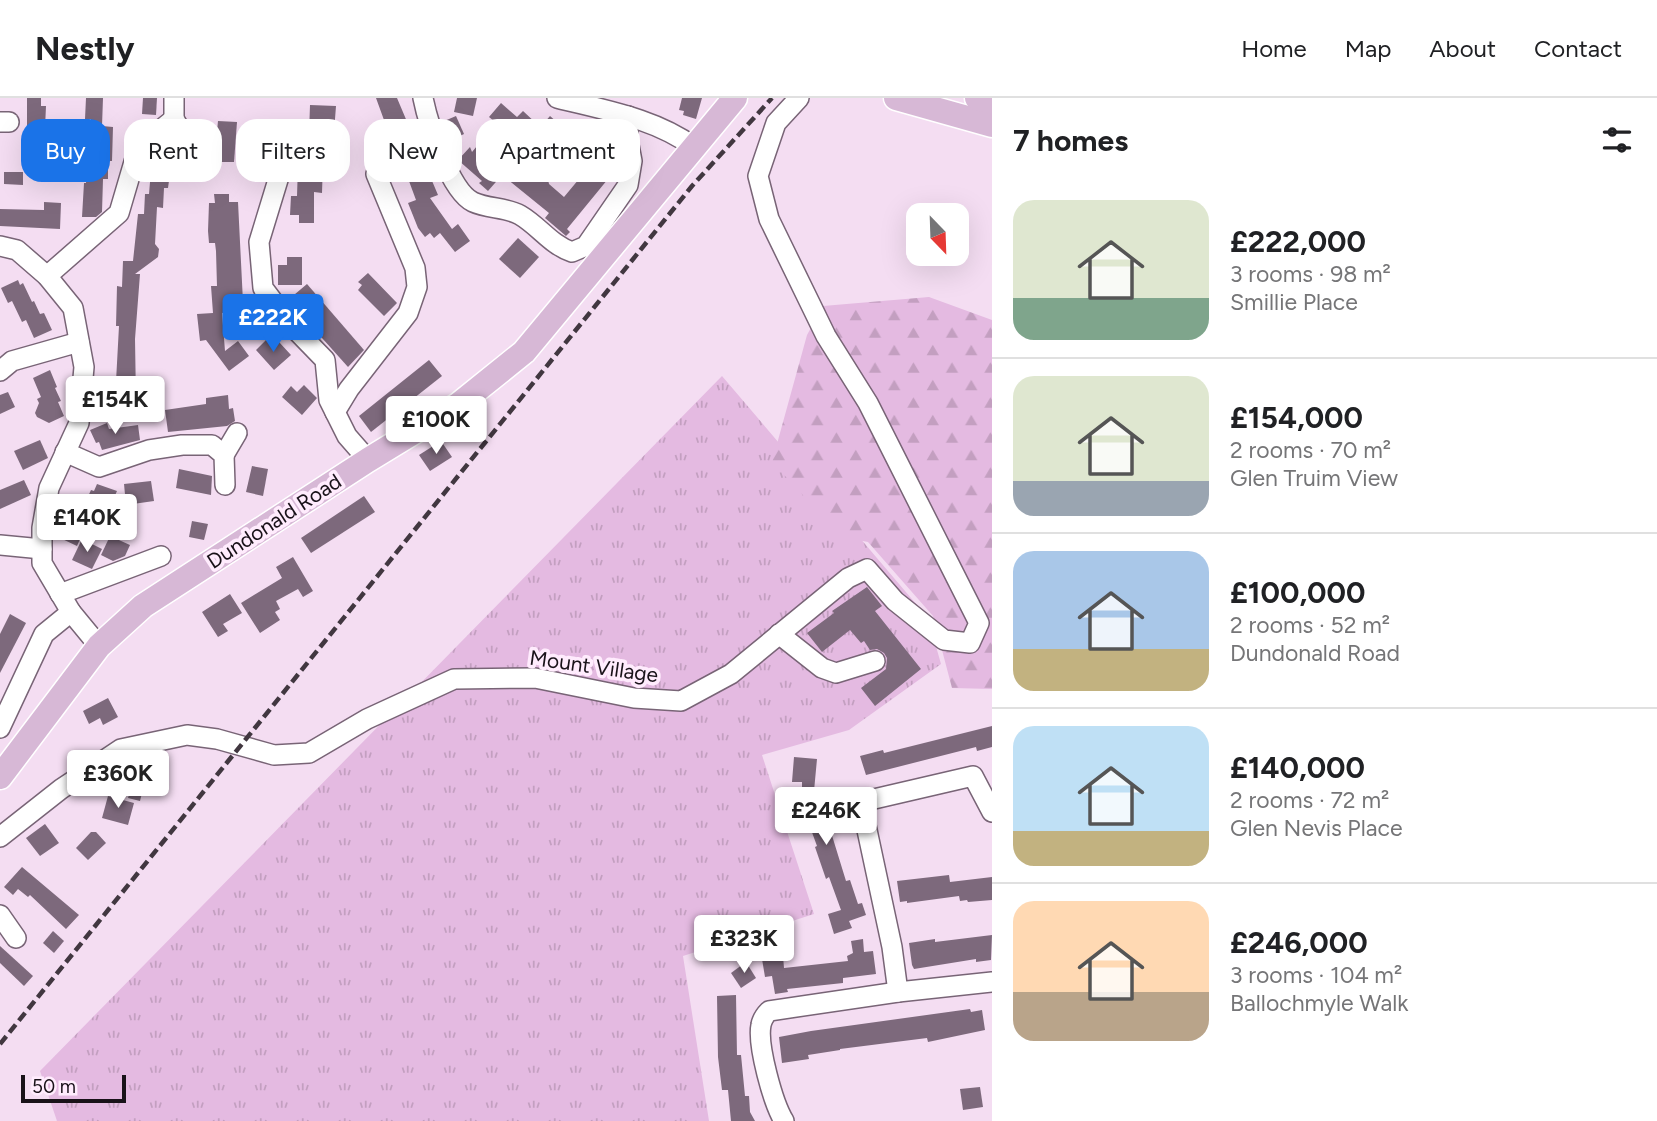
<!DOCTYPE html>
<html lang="en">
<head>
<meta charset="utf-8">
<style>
	body { margin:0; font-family:Figtree,sans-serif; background:#f6f6f6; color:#202124; height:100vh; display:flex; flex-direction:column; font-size:26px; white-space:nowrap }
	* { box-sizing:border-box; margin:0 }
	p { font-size:23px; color:#757577 }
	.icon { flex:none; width:38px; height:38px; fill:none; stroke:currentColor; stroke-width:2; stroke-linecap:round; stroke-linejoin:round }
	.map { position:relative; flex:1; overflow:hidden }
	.side { display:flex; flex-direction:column; background:#fff; width:665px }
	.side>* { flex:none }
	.top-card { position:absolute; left:21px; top:21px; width:665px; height:63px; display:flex; gap:14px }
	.needle { width:46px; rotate:157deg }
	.tools { position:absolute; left:906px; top:105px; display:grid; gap:14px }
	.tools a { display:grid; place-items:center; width:63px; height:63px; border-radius:14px; background:#fff; box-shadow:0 7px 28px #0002; font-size:35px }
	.scale { position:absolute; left:21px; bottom:18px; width:105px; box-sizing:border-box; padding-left:7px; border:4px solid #191219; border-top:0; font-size:19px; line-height:24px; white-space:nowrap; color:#191219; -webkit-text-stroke:5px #ffecfd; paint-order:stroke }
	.price { position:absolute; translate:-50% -60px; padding:0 16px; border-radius:7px; background:#fff; color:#222; font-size:23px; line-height:46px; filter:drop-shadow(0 2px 4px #0008) }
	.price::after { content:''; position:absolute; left:50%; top:42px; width:21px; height:16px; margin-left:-10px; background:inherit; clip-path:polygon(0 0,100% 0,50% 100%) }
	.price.on { background:#1a73e8; color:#fff }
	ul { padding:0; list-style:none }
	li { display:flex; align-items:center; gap:21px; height:175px; padding:0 21px }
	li+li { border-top:2px solid #e0e0e0 }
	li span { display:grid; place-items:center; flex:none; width:196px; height:140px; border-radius:21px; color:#555 }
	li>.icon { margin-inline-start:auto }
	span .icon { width:84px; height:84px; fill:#fffc; stroke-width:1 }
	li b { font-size:30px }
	h2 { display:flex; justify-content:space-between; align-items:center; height:84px; padding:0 21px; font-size:30px }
	.tag { padding:0 24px; border-radius:21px; background:#fff; box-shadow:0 7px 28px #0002; font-size:24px; line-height:63px }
	.tag.on { background:#1a73e8; color:#fff }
	header { display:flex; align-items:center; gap:42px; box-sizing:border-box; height:98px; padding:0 35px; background:#fff; border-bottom:2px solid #e0e0e0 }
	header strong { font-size:33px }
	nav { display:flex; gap:38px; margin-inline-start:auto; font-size:24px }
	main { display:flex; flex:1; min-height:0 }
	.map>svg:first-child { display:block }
	.grass { fill:url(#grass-tufts) }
	.forest { fill:url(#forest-firs) }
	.building { fill:#7d697c }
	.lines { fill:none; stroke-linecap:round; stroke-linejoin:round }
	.minor-casing { stroke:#786476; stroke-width:22 }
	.major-casing { stroke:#fff; stroke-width:27 }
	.minor { stroke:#fff; stroke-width:19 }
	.major { stroke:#d7b8d6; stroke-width:24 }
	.rail { stroke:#413740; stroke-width:4.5; stroke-dasharray:10 5; stroke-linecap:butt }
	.labels { text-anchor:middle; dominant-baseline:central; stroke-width:7; stroke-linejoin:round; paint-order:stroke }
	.street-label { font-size:21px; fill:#191219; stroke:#ffecfd }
</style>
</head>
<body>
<header>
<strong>Nestly</strong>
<nav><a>Home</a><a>Map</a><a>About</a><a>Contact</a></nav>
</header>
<main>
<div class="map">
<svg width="992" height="1023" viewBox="0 0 992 1023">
	<defs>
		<pattern id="grass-tufts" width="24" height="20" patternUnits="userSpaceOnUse" patternTransform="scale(1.75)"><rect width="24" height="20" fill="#e4bae1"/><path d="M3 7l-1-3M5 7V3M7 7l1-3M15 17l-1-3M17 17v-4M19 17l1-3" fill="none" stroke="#c39fc0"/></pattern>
		<pattern id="forest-firs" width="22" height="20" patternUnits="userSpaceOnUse" patternTransform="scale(1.75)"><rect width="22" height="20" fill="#e4bae1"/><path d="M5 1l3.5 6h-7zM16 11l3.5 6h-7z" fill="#c39fc0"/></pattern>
	</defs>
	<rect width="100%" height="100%" fill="#f4ddf2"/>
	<polygon class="grass" points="722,278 928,520 941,566 849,632 762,657 814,816 683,858 709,1023 57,1023 40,973"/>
	<polygon class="forest" points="929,199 992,222 992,591 952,590 933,518 868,444 842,439 772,364 807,237 823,208"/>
	<g class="building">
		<polygon points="27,0 41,0 41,8 46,8 44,52 47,52 46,65 27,64"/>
		<polygon points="86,0 103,0 102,28 113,29 112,63 108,63 108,81 103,81 102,114 96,119 82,119 84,85 86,85 87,66 89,66 90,43 91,21 85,21"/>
		<polygon points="143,0 157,0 156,17 142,16"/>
		<polygon points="376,0 397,0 438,97 430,100 452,131 458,126 470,143 455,154 440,135 434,140 430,135 425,139 418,130 408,105 416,102 406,75 407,74 395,43 392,44"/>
		<polygon points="457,0 477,0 473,18 454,14"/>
		<polygon points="682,0 702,0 696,21 683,17 684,13 679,12"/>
		<polygon points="501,5 517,19 523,13 538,27 511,58 535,77 540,72 546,73 549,86 564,99 584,75 580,72 584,67 565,51 562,55 537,33 550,18 567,33 569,31 584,43 595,30 607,39 599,48 616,62 612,66 617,70 567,131 570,134 566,138 545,120 549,115 502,77 488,93 479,85 482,83 458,62 470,49 472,54 477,48 480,51 500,28 489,19"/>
		<polygon points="310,7 336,8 334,34 329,34 328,63 323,63 322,95 314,94 314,125 299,125 299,117 290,117 291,98 297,98 298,67 303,67 305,36 309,36"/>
		<polygon points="456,18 464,36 449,43 442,24"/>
		<polygon points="218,23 237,24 234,64 214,64"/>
		<polygon points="152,60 172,61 168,90 164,90 163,110 157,109 155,146 159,151 158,159 135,176 140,176 135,241 136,302 115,302 119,228 116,228 117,188 122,189 123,163 133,163 138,116 144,116 145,96 149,96"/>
		<polygon points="4,74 23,74 23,87 4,86"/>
		<polygon points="214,96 229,96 229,104 238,104 243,204 235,205 236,214 222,215 225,253 238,243 249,258 229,273 206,242 200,243 197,216 213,215 211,188 217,188 216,153 215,145 209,145 208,133 209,105 215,105"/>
		<polygon points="44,104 61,105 60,131 0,128 0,111 44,112"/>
		<polygon points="518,140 539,159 520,180 499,161"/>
		<polygon points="287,159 302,159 302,187 278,187 278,167 287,167"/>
		<polygon points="368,175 397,205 384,218 358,192 362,187 358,184"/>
		<polygon points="18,182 20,187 23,185 32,204 34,203 40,216 44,215 52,232 34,240 26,222 22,224 12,203 8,205 1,190"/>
		<polygon points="307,186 364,252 348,269 288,202"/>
		<polygon points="266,242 273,250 279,244 291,257 274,272 256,252"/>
		<polygon points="429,262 442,278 371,334 359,318"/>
		<polygon points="50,272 57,289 55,290 61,303 58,304 64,318 49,325 37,319 35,315 39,305 37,301 41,299 33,280"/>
		<polygon points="304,287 317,300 302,317 282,299 291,288 297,294"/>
		<polygon points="8,294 15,309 0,316 0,297"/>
		<polygon points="228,297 229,311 233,310 235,323 227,328 168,334 165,312 206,306 206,300"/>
		<polygon points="107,325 109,331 138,327 140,342 102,352 99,344 96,345 90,332"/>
		<polygon points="40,342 48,360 23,372 14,353"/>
		<polygon points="441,343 452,359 430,373 419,357"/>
		<polygon points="252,368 268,371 263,398 246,394"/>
		<polygon points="179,371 212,378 211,397 176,390"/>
		<polygon points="24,382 31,397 0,411 0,392"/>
		<polygon points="151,383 154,403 126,407 124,386"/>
		<polygon points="97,386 117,393 109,411 104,408 102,413 85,405 91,392 94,393"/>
		<polygon points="364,398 375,414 311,455 301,440"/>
		<polygon points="65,418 81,425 79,430 84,432 77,448 58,439 61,433 58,432"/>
		<polygon points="192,423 208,426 204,442 189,439"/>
		<polygon points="110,438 130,447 125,458 113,463 101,457"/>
		<polygon points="82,441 102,451 92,471 72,462"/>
		<polygon points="293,459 313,493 303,499 298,491 276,503 280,511 275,514 280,522 260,535 241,505 282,480 276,469"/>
		<polygon points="867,489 882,508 875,513 921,571 875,608 861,590 886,571 887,560 884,555 877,551 870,552 864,543 861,545 850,532 822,554 807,535 834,515 832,513"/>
		<polygon points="230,496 242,515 223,526 228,533 218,539 202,514"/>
		<polygon points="10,516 26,525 0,575 0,536"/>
		<polygon points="108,600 118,619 103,627 100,620 89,626 83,613"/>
		<polygon points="992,628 992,649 977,653 976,649 866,677 860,658 883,652 884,655"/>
		<polygon points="794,659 817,661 814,693 821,693 821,719 826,718 846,783 850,782 858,806 862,805 866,817 849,823 852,830 834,836 828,816 841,812 829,779 826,781 815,749 817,748 802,707 802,684 792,684"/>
		<polygon points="132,687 143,691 140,703 128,700"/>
		<polygon points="108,698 134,705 128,727 102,720"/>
		<polygon points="45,726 59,745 40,758 26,740"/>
		<polygon points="91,734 96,734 106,745 88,762 76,750"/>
		<polygon points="22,769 79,817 66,831 30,797 28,799 18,791 13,797 4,789"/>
		<polygon points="949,777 950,784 992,779 992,802 968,804 967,802 960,803 959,798 907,805 907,803 900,804 897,783"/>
		<polygon points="53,833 64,843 54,855 43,845"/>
		<polygon points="992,837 991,862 976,864 976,861 914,871 912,867 909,845 935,841 935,844"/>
		<polygon points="863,841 864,854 873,853 876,876 843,880 843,885 787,891 788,894 775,896 772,878 765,879 762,861 783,858 784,870 848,863 847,858 853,855 851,843"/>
		<polygon points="0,848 33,878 24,888 0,865"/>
		<polygon points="746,864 756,880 741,890 731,875"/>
		<polygon points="736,897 737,957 741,957 745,998 749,998 750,1014 755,1023 731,1023 728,992 722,992 718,959 717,898"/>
		<polygon points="970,911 971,914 982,912 985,932 928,944 927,940 840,951 840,952 808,957 809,961 782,965 779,939 811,933"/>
		<polygon points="980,989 983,1009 963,1012 960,991"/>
	</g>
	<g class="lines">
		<defs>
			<g id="minor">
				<path d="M423,0C428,25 450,93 473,104C488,111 506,109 520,117C539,128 551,147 572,154L586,148L628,87L632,63L628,42V18"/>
				<path d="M557,0C604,12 654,20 694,49"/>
				<polyline points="174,21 174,0"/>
				<polyline points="0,24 9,24"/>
				<polyline points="288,49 259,144 263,190 291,227 325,262 329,302 347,338 368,362"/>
				<polyline points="0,148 17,152 47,178 73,210 84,269 79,325 49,390 42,430 42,465 71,514 99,548"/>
				<polyline points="47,178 119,115 134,64 143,46 174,21 184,37"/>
				<polyline points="0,273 12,263 79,244"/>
				<polyline points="335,314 349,291 408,215 417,189 415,170 376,76"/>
				<polyline points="65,354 99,369 149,352 182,347 212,347 224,357 225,387"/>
				<polyline points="224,357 237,335"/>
				<polyline points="0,447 42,451"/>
				<polyline points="60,496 161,458"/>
				<polyline points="779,536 822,570 836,575 875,563"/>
				<polyline points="0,630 44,536 71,514"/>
				<polyline points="0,739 61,691 121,651 187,637 217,641 274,657 309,655 367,621 454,581 535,580 634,600 681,603 731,576 848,480 867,471 895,503 944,542 970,545 979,525 868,305 826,238 769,121 758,78 776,25 799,0"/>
				<polyline points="0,817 16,840"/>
				<polyline points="898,894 892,849 861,704 973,678 992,714"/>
				<path d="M784,1023C773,1005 757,947 761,927C762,921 765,917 769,913L898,894L992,884"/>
			</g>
			<g id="major">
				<polyline points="896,0 992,27"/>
				<polyline points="977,0 992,4"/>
				<polyline points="0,679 99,548 143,508 368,362 458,307 524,254 735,0"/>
			</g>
		</defs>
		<use href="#minor" class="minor-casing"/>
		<use href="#major" class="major-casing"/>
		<use href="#minor" class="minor"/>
		<use href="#major" class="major"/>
		<polyline class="rail" points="0,946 692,88 772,0"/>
	</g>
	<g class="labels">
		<g class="street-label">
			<text transform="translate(274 423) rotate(-33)">Dundonald Road</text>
			<text transform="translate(594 568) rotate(8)">Mount Village</text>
		</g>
	</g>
</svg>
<div class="tools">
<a><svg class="needle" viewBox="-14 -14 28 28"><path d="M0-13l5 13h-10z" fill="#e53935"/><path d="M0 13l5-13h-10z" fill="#757577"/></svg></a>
</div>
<div class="scale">50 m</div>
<b class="price on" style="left:273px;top:256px">£222K</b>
<b class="price" style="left:115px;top:338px">£154K</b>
<b class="price" style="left:436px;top:358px">£100K</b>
<b class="price" style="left:87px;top:456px">£140K</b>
<b class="price" style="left:118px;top:712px">£360K</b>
<b class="price" style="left:826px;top:749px">£246K</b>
<b class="price" style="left:744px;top:877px">£323K</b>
<div class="top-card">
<a class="tag on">Buy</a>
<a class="tag">Rent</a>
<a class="tag">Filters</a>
<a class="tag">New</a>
<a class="tag">Apartment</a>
</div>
</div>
<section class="side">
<h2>7 homes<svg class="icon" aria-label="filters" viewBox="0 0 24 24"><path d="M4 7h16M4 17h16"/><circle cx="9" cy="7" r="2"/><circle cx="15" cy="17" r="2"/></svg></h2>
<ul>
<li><span style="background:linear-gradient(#dfe7d0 70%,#7fa58c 0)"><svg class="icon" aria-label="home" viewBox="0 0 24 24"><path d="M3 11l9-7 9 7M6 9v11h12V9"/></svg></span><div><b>£222,000</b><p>3 rooms · 98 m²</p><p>Smillie Place</p></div></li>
<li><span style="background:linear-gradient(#dfe7d0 75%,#9aa5b1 0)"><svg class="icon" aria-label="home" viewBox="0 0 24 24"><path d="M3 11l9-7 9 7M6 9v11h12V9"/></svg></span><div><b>£154,000</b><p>2 rooms · 70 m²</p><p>Glen Truim View</p></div></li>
<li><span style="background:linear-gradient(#a9c7e8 70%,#c2b280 0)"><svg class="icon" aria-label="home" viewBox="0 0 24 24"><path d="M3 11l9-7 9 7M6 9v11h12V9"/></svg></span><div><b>£100,000</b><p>2 rooms · 52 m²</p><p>Dundonald Road</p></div></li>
<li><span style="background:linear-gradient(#bfe0f5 75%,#c2b280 0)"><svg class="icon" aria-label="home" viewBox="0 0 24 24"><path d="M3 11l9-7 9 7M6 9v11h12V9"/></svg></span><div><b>£140,000</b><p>2 rooms · 72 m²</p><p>Glen Nevis Place</p></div></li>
<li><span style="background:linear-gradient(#ffd9b3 65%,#b9a48a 0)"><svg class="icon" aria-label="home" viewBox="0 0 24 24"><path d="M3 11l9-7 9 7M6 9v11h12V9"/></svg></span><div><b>£246,000</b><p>3 rooms · 104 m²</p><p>Ballochmyle Walk</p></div></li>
</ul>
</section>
</main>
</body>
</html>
